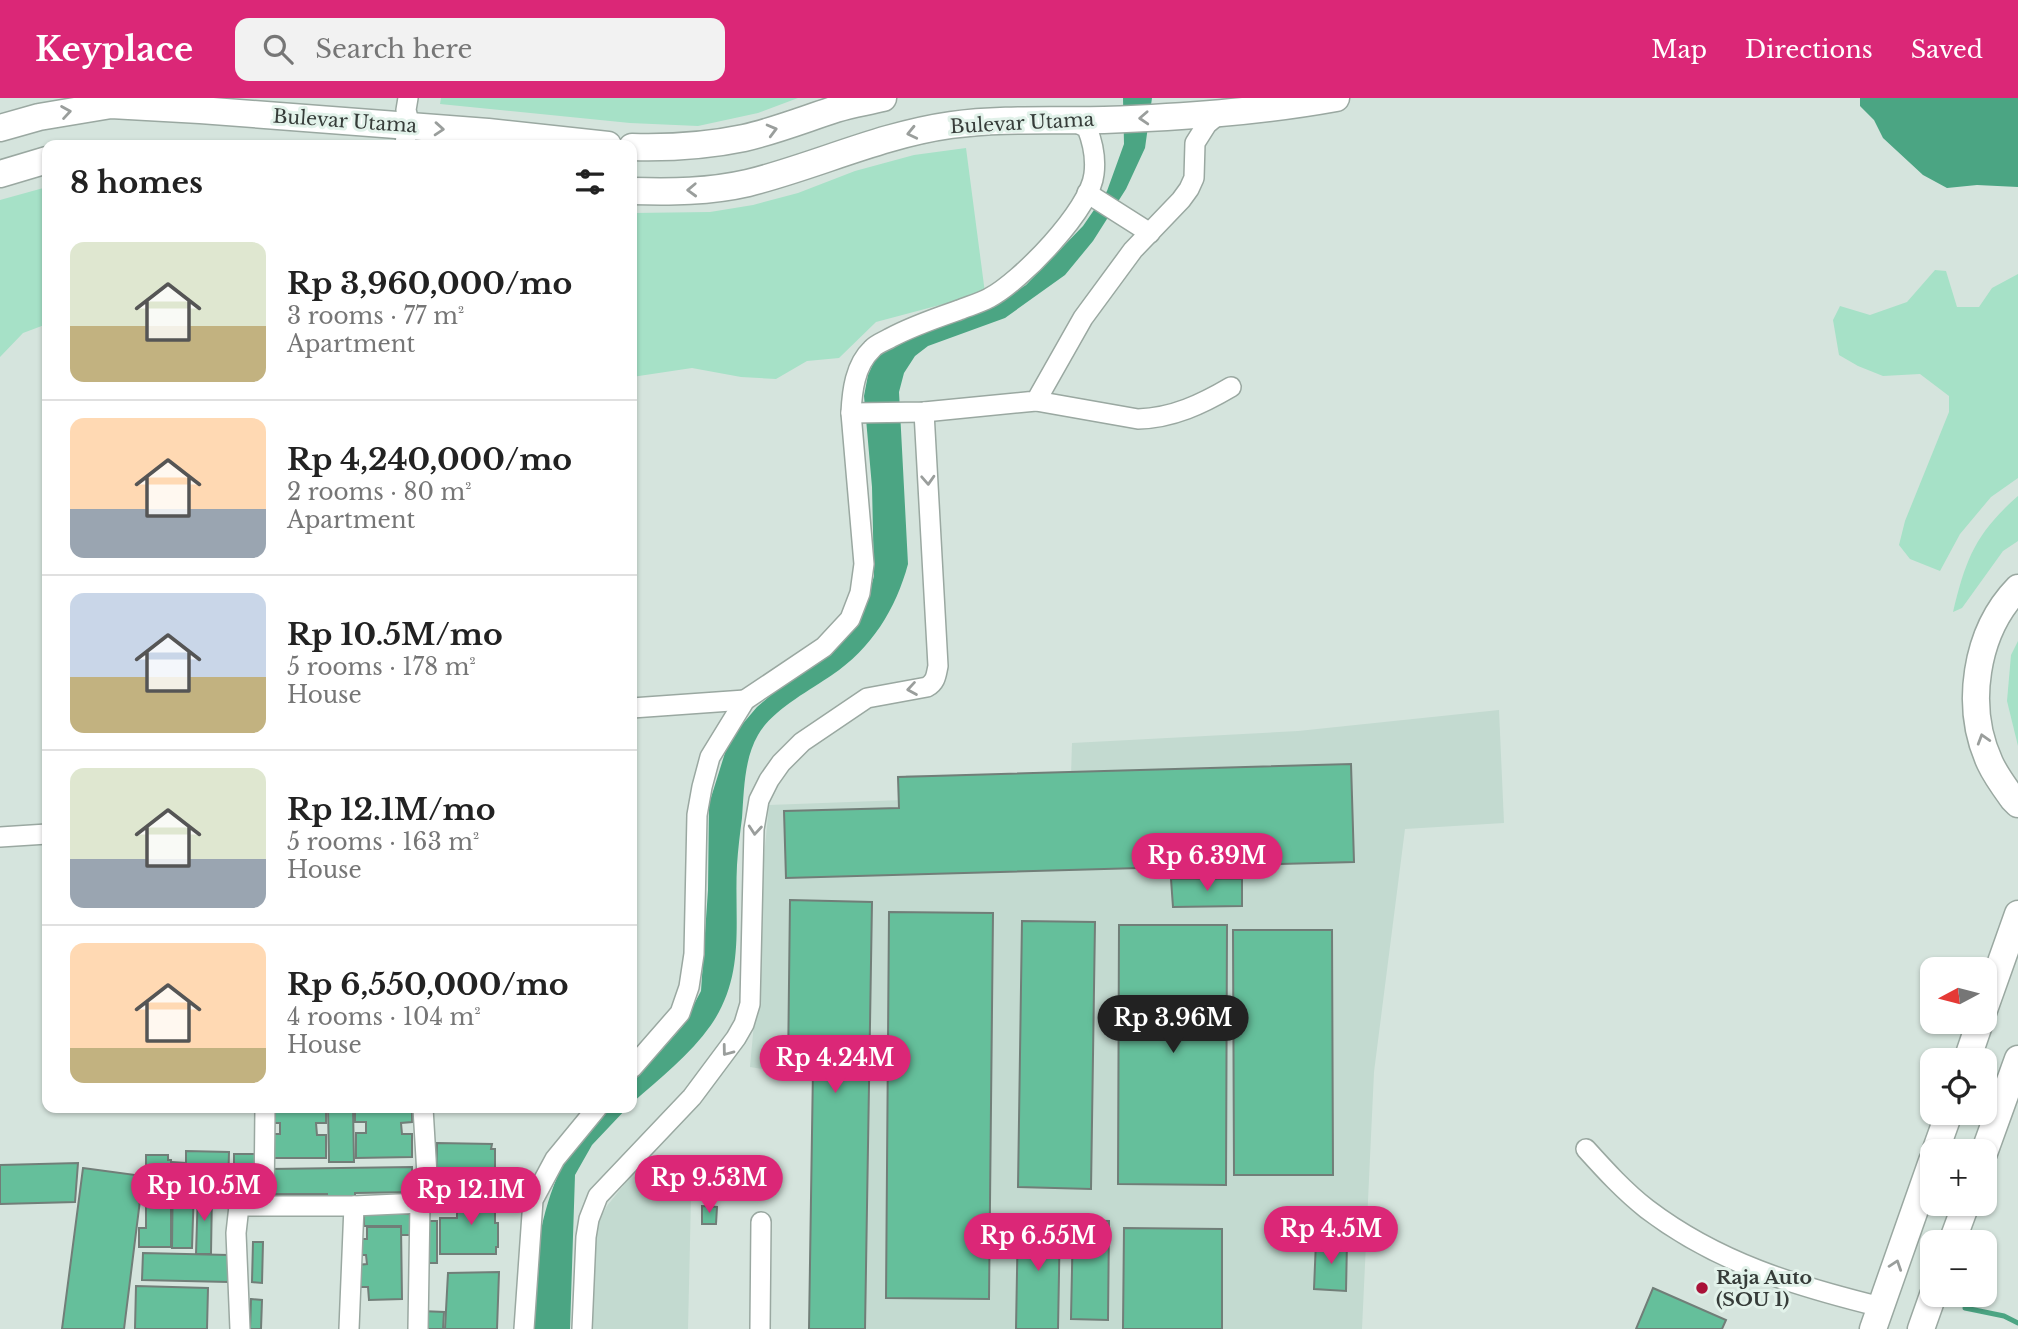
<!DOCTYPE html>
<html lang="en">
<head>
<meta charset="utf-8">
<style>
	body { margin:0; font-family:"Libre Baskerville",serif; background:#f2f2f2; color:#222; height:100vh; display:flex; flex-direction:column; font-size:26px; white-space:nowrap }
	* { box-sizing:border-box; margin:0 }
	p { font-size:23px; color:#767676 }
	.icon { flex:none; width:38px; height:38px; fill:none; stroke:currentColor; stroke-width:2; stroke-linecap:round; stroke-linejoin:round }
	.map { position:relative; flex:1; overflow:hidden }
	.panel { position:absolute; left:42px; top:42px; width:595px; height:973px; display:flex; flex-direction:column; background:#fff; border-radius:14px; box-shadow:0 2px 5px #0004 }
	.panel>* { flex:none }
	.needle { width:46px; rotate:263deg }
	.fabs { position:absolute; left:1920px; top:859px; display:grid; gap:14px }
	.fabs a { display:grid; place-items:center; width:77px; height:77px; border-radius:14px; background:#fff; box-shadow:0 2px 5px #0004; font-size:35px }
	.price { position:absolute; translate:-50% -60px; padding:0 16px; border-radius:24px; background:#db2777; color:#fff; font-size:23px; line-height:46px; filter:drop-shadow(0 2px 4px #0008) }
	.price::after { content:''; position:absolute; left:50%; top:42px; width:21px; height:16px; margin-left:-10px; background:inherit; clip-path:polygon(0 0,100% 0,50% 100%) }
	.price.selected { background:#222; color:#fff }
	ul { padding:0; list-style:none }
	li { display:flex; align-items:center; gap:21px; height:175px; padding:0 28px }
	li+li { border-top:2px solid #e0e0e0 }
	li span { display:grid; place-items:center; flex:none; width:196px; height:140px; border-radius:14px; color:#555 }
	li>.icon { margin-inline-start:auto }
	span .icon { width:84px; height:84px; fill:#fffc; stroke-width:1 }
	li b { font-size:30px }
	h2 { display:flex; justify-content:space-between; align-items:center; height:84px; padding:0 28px; font-size:30px }
	header { display:flex; align-items:center; gap:42px; box-sizing:border-box; height:98px; padding:0 35px; background:#db2777; color:#fff }
	header strong { font-size:33px }
	nav { display:flex; gap:38px; margin-inline-start:auto; font-size:24px }
	.search { width:490px; height:63px; background:#f2f2f2; display:flex; align-items:center; gap:18px; box-sizing:border-box; padding:0 24px; border-radius:14px; color:#767676; font-size:26px }
	.map>svg:first-child { display:block }
	.built { fill:#c3dad0 }
	.green { fill:#a6e1c7 }
	.water { fill:#4ba583 }
	.lines { fill:none; stroke-linecap:round; stroke-linejoin:round }
	.stream { stroke:#4ba583; stroke-width:5 }
	.building { fill:#65bf9b; stroke:#717e78; stroke-width:2 }
	.minor-casing { stroke:#9aa8a1; stroke-width:22 }
	.secondary-casing { stroke:#9aa8a1; stroke-width:29 }
	.minor { stroke:#fff; stroke-width:19 }
	.secondary { stroke:#fff; stroke-width:26 }
	.oneway { stroke:#9a9e9c }
	.poi-dot { fill:#a91238; stroke:#e2f2ea; stroke-width:2.5 }
	.labels { text-anchor:middle; dominant-baseline:central; stroke-width:6; stroke-linejoin:round; paint-order:stroke }
	.street-label { font-size:19px; fill:#363c39; stroke:#e2f2ea }
	.poi-label { font-size:19px; font-weight:bold; fill:#363c39; stroke:#e2f2ea; text-anchor:start }
</style>
</head>
<body>
<header>
<strong>Keyplace</strong>
<div class="search"><svg class="icon" aria-label="search" viewBox="0 0 24 24"><circle cx="10" cy="10" r="6"/><path d="M15 15l6 6"/></svg>Search here</div>
<nav><a>Map</a><a>Directions</a><a>Saved</a></nav>
</header>
<div class="map">
<svg width="2018" height="1231" viewBox="0 0 2018 1231">
	<rect width="100%" height="100%" fill="#d5e4dd"/>
	<g class="built">
		<polygon points="1499,612 1504,725 1405,731 1374,974 1362,1231 818,1231 817,980 750,969 761,848 761,791 769,707 903,702 906,677 1071,678 1072,645 1298,633"/>
		<polygon points="692,1057 688,1231 584,1231 593,1132 607,1108 646,1059"/>
	</g>
	<g class="green">
		<polygon points="441,0 798,0 758,15 698,28 630,25 440,6"/>
		<polygon points="966,50 985,195 876,224 839,260 807,263 776,281 741,279 692,270 632,279 632,115 710,114 753,107 798,95 855,73 914,57"/>
		<polygon points="47,89 47,226 23,235 0,259 0,102"/>
		<polygon points="1935,172 1946,173 1957,209 1979,209 1992,190 2018,176 2018,380 1991,399 1960,436 1940,473 1910,461 1899,447 1905,423 1949,314 1949,298 1920,276 1883,278 1858,268 1839,257 1833,222 1840,208 1870,217 1907,204"/>
		<path d="M2018,398V443L2003,453L1962,510L1953,514C1966,460 1976,435 2018,398Z"/>
		<polygon points="2018,543 2018,648 2007,603 2011,557"/>
	</g>
	<g class="water">
		<path d="M1123,0H1152L1145,50L1126,91L1093,143L1065,177L1005,220L928,248L915,258L904,275L899,294L908,466C896,511 871,551 832,577C809,593 772,612 758,637C744,661 744,693 742,720C740,735 738,751 737,767C734,824 746,876 711,927C690,957 659,981 632,1005V985L682,929L701,893L708,792L709,706L729,642L757,609L805,568L847,537L864,514L874,478L872,389L864,298L868,277L877,257L905,240L993,208L1026,187L1083,128L1107,93L1124,46Z"/>
		<polygon points="1860,0 2018,0 2018,89 1977,87 1947,90 1923,77 1883,40 1874,22 1860,8"/>
		<path d="M608,1010H627L592,1047L575,1077L570,1231H530C534,1167 539,1095 579,1041C587,1030 599,1020 608,1010Z"/>
	</g>
	<g class="lines">
		<polyline class="stream" points="1965,1210 2004,1218 2018,1225"/>
	</g>
	<g class="building">
		<polygon points="1351,666 1354,764 786,780 784,713 899,710 898,679"/>
		<polygon points="1171,781 1242,781 1242,808 1173,809"/>
		<polygon points="790,802 872,804 865,1231 809,1231 813,970 788,970"/>
		<polygon points="889,814 993,815 989,1201 886,1200"/>
		<polygon points="1022,823 1095,824 1091,1091 1018,1089"/>
		<polygon points="1119,827 1227,827 1226,1087 1118,1086"/>
		<polygon points="1233,832 1332,832 1333,1077 1234,1077"/>
		<polygon points="269,1010 326,1010 326,1025 316,1025 317,1037 326,1037 326,1060 270,1060 270,1036 280,1036 280,1025 269,1025"/>
		<polygon points="328,1010 353,1010 354,1064 329,1064"/>
		<polygon points="355,1010 412,1010 412,1024 401,1025 402,1036 412,1036 412,1059 356,1060 356,1035 366,1035 366,1024 355,1024"/>
		<polygon points="437,1045 492,1046 491,1051 495,1051 495,1076 492,1076 492,1082 436,1081"/>
		<polygon points="186,1053 229,1054 228,1090 194,1089 192,1150 172,1150 173,1064 186,1065"/>
		<rect x="234" y="1056" width="21" height="21"/>
		<polygon points="146,1057 168,1057 168,1062 171,1062 171,1149 139,1149 139,1130 146,1130"/>
		<polygon points="78,1065 75,1104 0,1106 0,1067"/>
		<polygon points="412,1069 412,1094 355,1095 355,1099 327,1099 327,1096 271,1096 270,1071"/>
		<polygon points="83,1070 143,1078 124,1231 62,1231"/>
		<polygon points="652,1070 684,1071 684,1094 652,1094"/>
		<rect x="237" y="1077" width="12" height="10"/>
		<polygon points="198,1093 212,1093 211,1156 196,1156"/>
		<polygon points="457,1096 495,1096 495,1125 498,1125 498,1149 496,1149 496,1156 440,1156 440,1120 457,1120"/>
		<polygon points="702,1108 717,1109 716,1126 702,1126"/>
		<polygon points="364,1116 412,1116 412,1137 401,1137 401,1128 364,1128"/>
		<polygon points="1018,1119 1060,1120 1058,1231 1016,1231"/>
		<polygon points="1073,1122 1109,1123 1108,1222 1071,1221"/>
		<rect x="422" y="1123" width="15" height="42"/>
		<polygon points="367,1129 401,1129 402,1201 369,1202 368,1189 358,1189 357,1167 367,1166 366,1157 357,1157 356,1141 367,1141"/>
		<polygon points="1124,1130 1222,1131 1222,1231 1123,1231"/>
		<polygon points="1316,1143 1347,1144 1346,1193 1314,1191"/>
		<polygon points="253,1144 263,1144 262,1185 252,1184"/>
		<polygon points="143,1155 228,1157 228,1184 142,1182"/>
		<polygon points="499,1174 497,1231 445,1231 448,1175"/>
		<polygon points="136,1188 208,1190 207,1231 135,1231"/>
		<polygon points="1653,1190 1726,1222 1722,1231 1636,1231"/>
		<polygon points="251,1201 262,1202 261,1231 250,1231"/>
		<polygon points="421,1213 444,1214 443,1231 421,1231"/>
	</g>
	<g class="lines">
		<defs>
			<g id="minor">
				<polyline points="405,47 408,20 406,12 408,0"/>
				<polyline points="1087,95 1150,135"/>
				<path d="M1036,303L1138,321C1173,320 1202,306 1231,289"/>
				<polyline points="851,315 924,314 1036,303 1083,220 1133,152 1181,102 1189,91 1194,80 1195,45 1207,26 1219,16"/>
				<polyline points="632,610 745,602"/>
				<polyline points="0,739 47,736"/>
				<path d="M632,970L680,915L689,889L694,856L697,717L702,689L710,659L745,602L824,549L850,521L860,495L864,466L851,315C852,293 855,267 872,251C876,246 885,243 890,240C912,228 936,220 959,212C969,208 980,205 989,200C1020,184 1090,112 1094,76C1096,60 1093,45 1087,30L1070,21"/>
				<path d="M1586,1051C1605,1072 1624,1093 1647,1111C1718,1165 1796,1188 1881,1209"/>
				<polyline points="264,1107 265,1010"/>
				<polyline points="240,1231 236,1135 239,1108 354,1108 420,1105 426,1095 427,1077 423,1010"/>
				<polyline points="349,1231 354,1108"/>
				<polyline points="418,1231 420,1105"/>
				<polyline points="524,1231 533,1102 555,1061 597,1010"/>
				<path d="M582,1231L586,1139L589,1121L598,1098L692,999L736,940L744,926L750,906L754,731L759,702L769,682L781,665L802,644L867,600L927,589C936,584 936,577 938,568L924,314"/>
				<polyline points="760,1231 761,1124"/>
			</g>
			<g id="secondary">
				<polyline points="0,30 39,19 111,7 200,12 488,34 608,47"/>
				<path d="M632,49C670,50 706,48 744,40C775,33 805,21 836,11C851,6 867,4 883,0"/>
				<polyline points="0,76 47,62"/>
				<path d="M632,93C671,94 709,94 748,85C816,68 880,37 951,27C1002,20 1053,23 1104,22C1182,19 1259,14 1336,0"/>
				<path d="M2018,490C1975,534 1964,609 1990,665C1996,678 2005,690 2013,701L2018,706"/>
				<polyline points="1984,912 2018,816"/>
				<polyline points="1967,962 1980,924"/>
				<polyline points="1935,1054 1949,1015"/>
				<polyline points="1984,1055 2018,961"/>
				<polyline points="1952,1144 1966,1106"/>
				<polyline points="1873,1231 1932,1063"/>
				<polyline points="1921,1231 1933,1197"/>
			</g>
		</defs>
		<use href="#minor" class="minor-casing"/>
		<use href="#secondary" class="secondary-casing"/>
		<use href="#minor" class="minor"/>
		<use href="#secondary" class="secondary"/>
	</g>
	<defs><path id="oneway-chevron" d="M-2-3.5L2.5 0L-2 3.5" fill="none" stroke-width="1.6" stroke-linecap="round" stroke-linejoin="round" transform="scale(1.75)"/></defs>
	<g class="oneway">
		<use href="#oneway-chevron" transform="translate(66 14) rotate(-9)"/>
		<use href="#oneway-chevron" transform="translate(1144 20) rotate(177)"/>
		<use href="#oneway-chevron" transform="translate(439 31) rotate(4)"/>
		<use href="#oneway-chevron" transform="translate(772 32) rotate(-15)"/>
		<use href="#oneway-chevron" transform="translate(912 35) rotate(167)"/>
		<use href="#oneway-chevron" transform="translate(692 92) rotate(178)"/>
		<use href="#oneway-chevron" transform="translate(928 382) rotate(87)"/>
		<use href="#oneway-chevron" transform="translate(912 591) rotate(171)"/>
		<use href="#oneway-chevron" transform="translate(1983 641) rotate(-107)"/>
		<use href="#oneway-chevron" transform="translate(755 732) rotate(95)"/>
		<use href="#oneway-chevron" transform="translate(727 953) rotate(127)"/>
		<use href="#oneway-chevron" transform="translate(1896 1167) rotate(-71)"/>
	</g>
	<circle class="poi-dot" cx="1702" cy="1190" r="7"/>
	<g class="labels">
		<g class="street-label">
			<text transform="translate(345 23) rotate(4)">Bulevar Utama</text>
			<text transform="translate(1022 25) rotate(-3)">Bulevar Utama</text>
		</g>
		<g class="poi-label">
			<text x="1716" y="1179">Raja Auto<tspan x="1716" dy="22">(SOU 1)</tspan></text>
		</g>
	</g>
</svg>
<div class="fabs">
<a><svg class="needle" viewBox="-14 -14 28 28"><path d="M0-13l5 13h-10z" fill="#e53935"/><path d="M0 13l5-13h-10z" fill="#767676"/></svg></a>
<a><svg class="icon" aria-label="locate" viewBox="0 0 24 24"><circle cx="12" cy="12" r="6"/><path d="M12 2v4M12 18v4M2 12h4M18 12h4"/></svg></a>
<a>+</a>
<a>−</a>
</div>
<b class="price" style="left:1207px;top:795px">Rp 6.39M</b>
<b class="price selected" style="left:1173px;top:957px">Rp 3.96M</b>
<b class="price" style="left:835px;top:997px">Rp 4.24M</b>
<b class="price" style="left:709px;top:1117px">Rp 9.53M</b>
<b class="price" style="left:204px;top:1125px">Rp 10.5M</b>
<b class="price" style="left:471px;top:1129px">Rp 12.1M</b>
<b class="price" style="left:1331px;top:1168px">Rp 4.5M</b>
<b class="price" style="left:1038px;top:1175px">Rp 6.55M</b>
<section class="panel">
<h2>8 homes<svg class="icon" aria-label="filters" viewBox="0 0 24 24"><path d="M4 7h16M4 17h16"/><circle cx="9" cy="7" r="2"/><circle cx="15" cy="17" r="2"/></svg></h2>
<ul>
<li><span style="background:linear-gradient(#dfe7d0 60%,#c2b280 0)"><svg class="icon" aria-label="home" viewBox="0 0 24 24"><path d="M3 11l9-7 9 7M6 9v11h12V9"/></svg></span><div><b>Rp 3,960,000/mo</b><p>3 rooms · 77 m²</p><p>Apartment</p></div></li>
<li><span style="background:linear-gradient(#ffd9b3 65%,#9aa5b1 0)"><svg class="icon" aria-label="home" viewBox="0 0 24 24"><path d="M3 11l9-7 9 7M6 9v11h12V9"/></svg></span><div><b>Rp 4,240,000/mo</b><p>2 rooms · 80 m²</p><p>Apartment</p></div></li>
<li><span style="background:linear-gradient(#c9d6e8 60%,#c2b280 0)"><svg class="icon" aria-label="home" viewBox="0 0 24 24"><path d="M3 11l9-7 9 7M6 9v11h12V9"/></svg></span><div><b>Rp 10.5M/mo</b><p>5 rooms · 178 m²</p><p>House</p></div></li>
<li><span style="background:linear-gradient(#dfe7d0 65%,#9aa5b1 0)"><svg class="icon" aria-label="home" viewBox="0 0 24 24"><path d="M3 11l9-7 9 7M6 9v11h12V9"/></svg></span><div><b>Rp 12.1M/mo</b><p>5 rooms · 163 m²</p><p>House</p></div></li>
<li><span style="background:linear-gradient(#ffd9b3 75%,#c2b280 0)"><svg class="icon" aria-label="home" viewBox="0 0 24 24"><path d="M3 11l9-7 9 7M6 9v11h12V9"/></svg></span><div><b>Rp 6,550,000/mo</b><p>4 rooms · 104 m²</p><p>House</p></div></li>
</ul>
</section>
</div>
</body>
</html>
